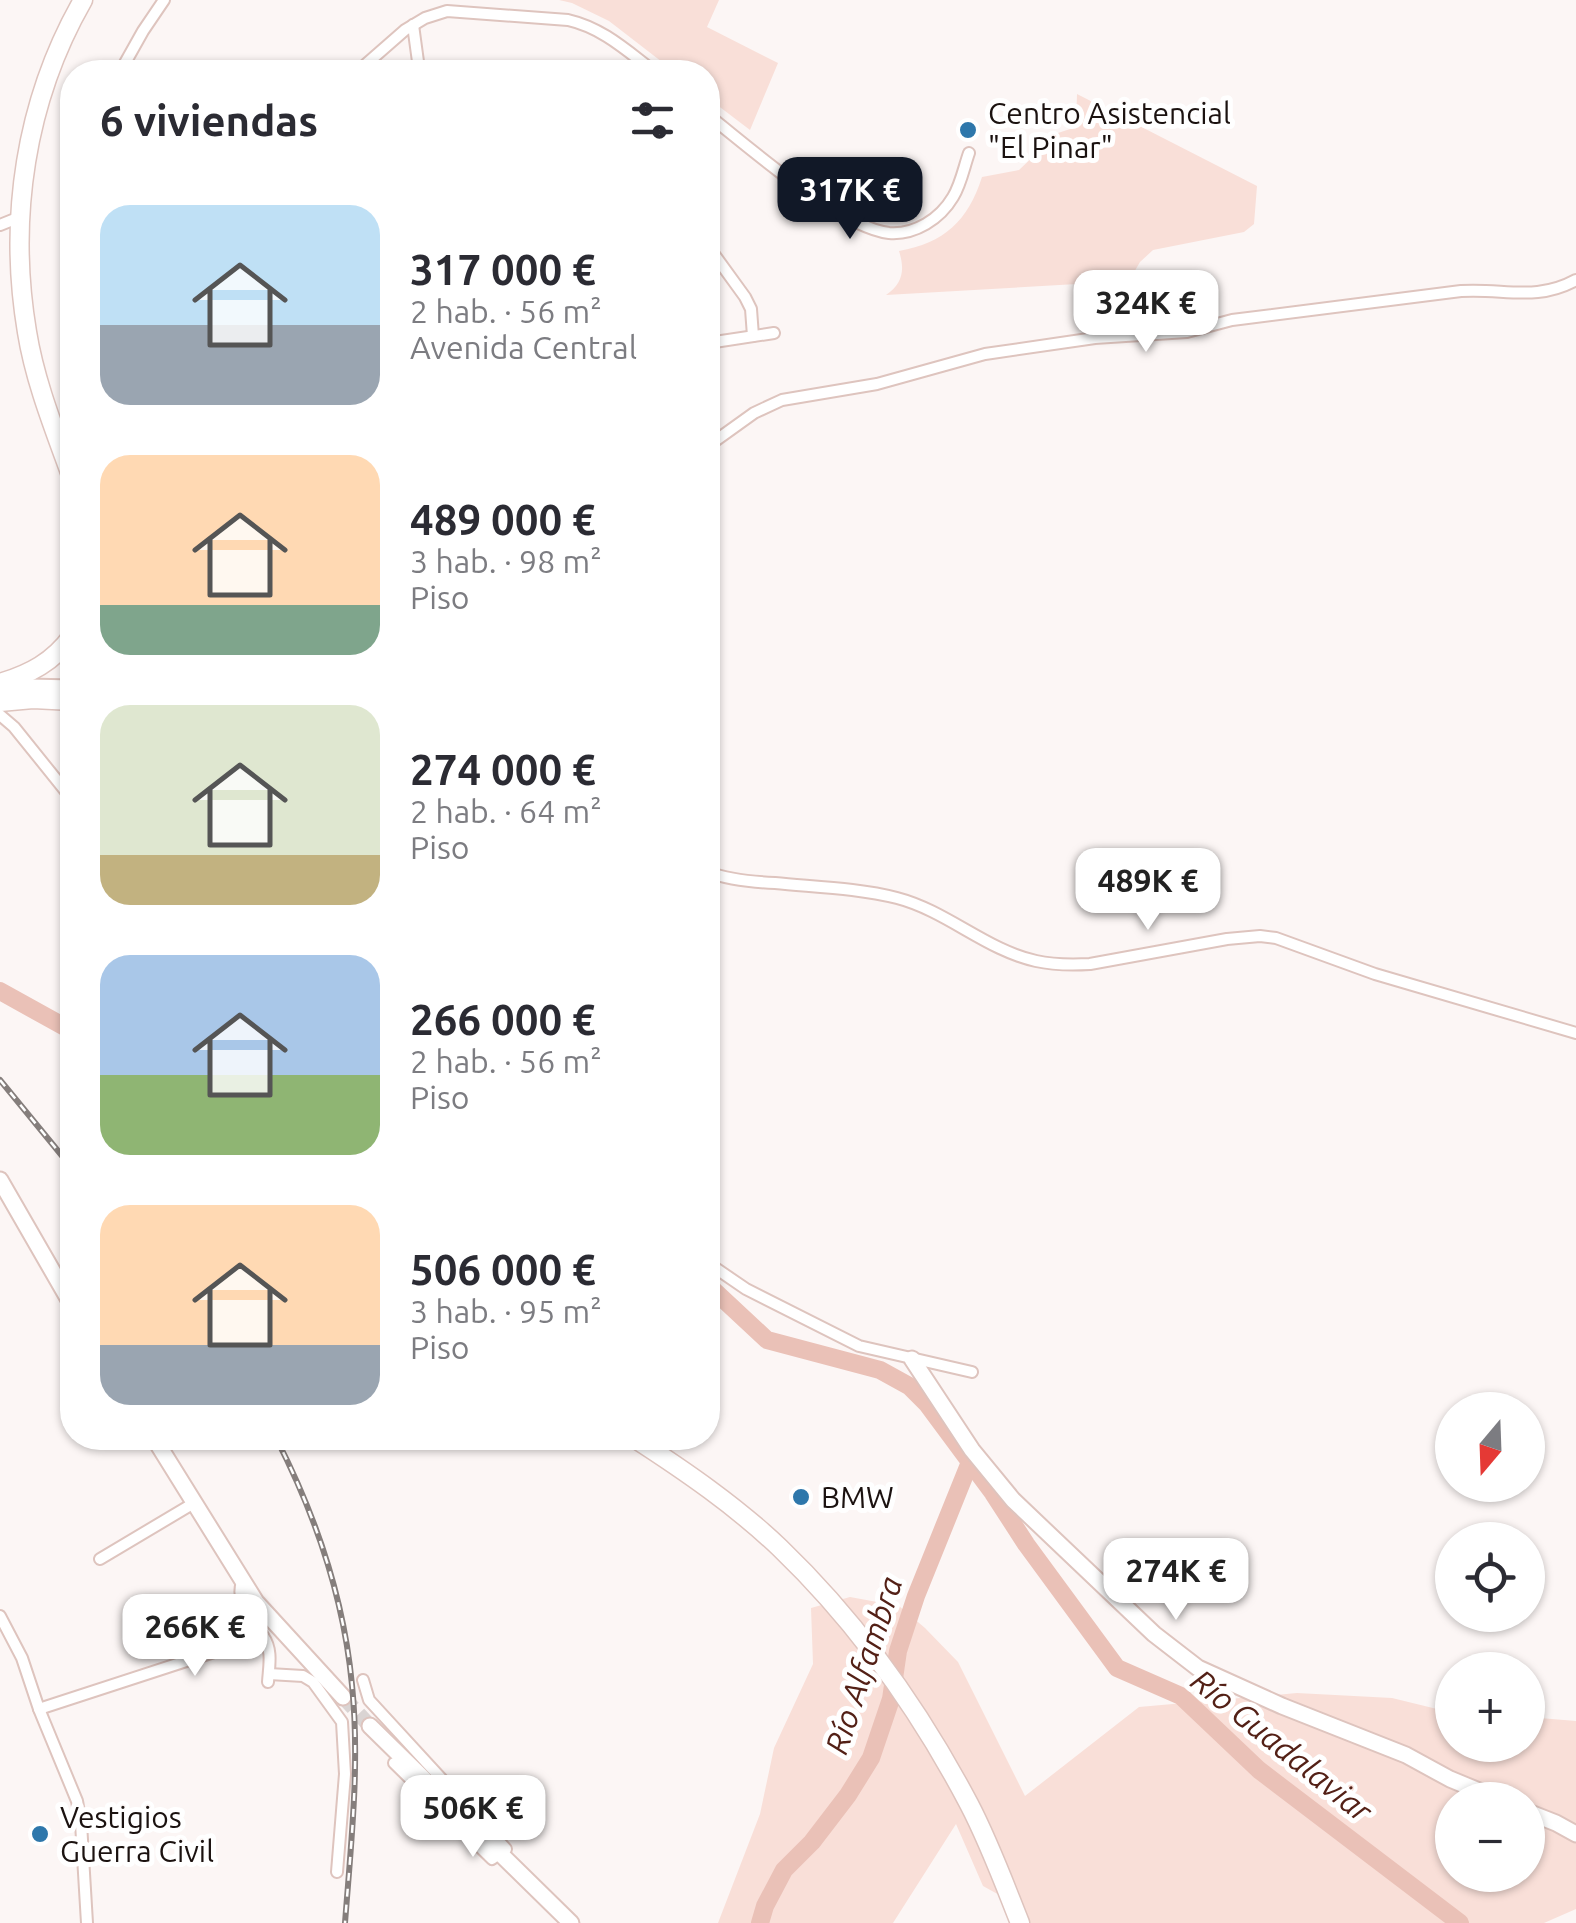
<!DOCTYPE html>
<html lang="es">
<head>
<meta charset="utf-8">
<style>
	body { margin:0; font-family:Ubuntu,sans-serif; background:#f7f7f7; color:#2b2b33; height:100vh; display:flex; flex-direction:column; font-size:38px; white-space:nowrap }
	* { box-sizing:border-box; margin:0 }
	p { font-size:32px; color:#7c7c81 }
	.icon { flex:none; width:55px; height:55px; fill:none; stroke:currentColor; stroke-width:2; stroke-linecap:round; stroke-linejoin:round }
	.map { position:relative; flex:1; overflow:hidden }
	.side { position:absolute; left:60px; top:60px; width:660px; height:1390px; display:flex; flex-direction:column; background:#fff; border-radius:40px; box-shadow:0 2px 8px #0004 }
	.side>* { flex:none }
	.needle { width:65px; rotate:199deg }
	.fabs { position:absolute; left:1435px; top:1392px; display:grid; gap:20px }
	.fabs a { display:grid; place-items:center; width:110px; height:110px; border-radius:50%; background:#fff; box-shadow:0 2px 8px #0004; font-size:50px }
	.price { position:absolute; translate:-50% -85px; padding:0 22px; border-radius:20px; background:#fff; color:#222; font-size:32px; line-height:65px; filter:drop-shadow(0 2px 5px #0008) }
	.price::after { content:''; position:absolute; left:50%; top:60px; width:30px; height:22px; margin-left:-15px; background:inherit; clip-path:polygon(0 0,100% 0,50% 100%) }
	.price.on { background:#111827; color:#fff }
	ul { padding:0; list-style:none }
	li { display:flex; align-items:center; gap:30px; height:250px; padding:0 40px }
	li span { display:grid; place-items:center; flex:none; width:280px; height:200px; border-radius:30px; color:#555 }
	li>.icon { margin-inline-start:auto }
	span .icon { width:120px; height:120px; fill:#fffc; stroke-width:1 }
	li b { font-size:42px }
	h2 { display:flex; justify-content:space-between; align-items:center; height:120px; padding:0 40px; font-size:42px }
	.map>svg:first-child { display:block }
	.green { fill:#f9dfd8; fill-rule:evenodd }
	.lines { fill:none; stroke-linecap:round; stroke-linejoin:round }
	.river { stroke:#eac1b7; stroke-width:18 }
	.secondary-tunnel { stroke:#dad4d3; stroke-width:15; stroke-dasharray:15 8; stroke-linecap:butt }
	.street-casing { stroke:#dec4be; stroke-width:14 }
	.secondary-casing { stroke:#dec4be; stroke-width:19 }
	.highway-casing { stroke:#dec4be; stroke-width:21 }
	.street { stroke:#fff; stroke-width:10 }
	.secondary { stroke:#fff; stroke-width:15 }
	.highway { stroke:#fff; stroke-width:18 }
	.rail-casing { stroke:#857e7c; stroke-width:6 }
	.rail { stroke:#fff; stroke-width:2.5; stroke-dasharray:8; stroke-linecap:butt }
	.poi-dot { fill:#2e77ab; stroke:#fff; stroke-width:4 }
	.labels { text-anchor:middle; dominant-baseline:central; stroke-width:10; stroke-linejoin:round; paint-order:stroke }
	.poi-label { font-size:30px; fill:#1b1210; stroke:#fff; text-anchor:start }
	.water-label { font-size:32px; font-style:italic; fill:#532016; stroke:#fff }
</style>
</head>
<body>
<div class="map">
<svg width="1576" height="1923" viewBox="0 0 1576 1923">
	<rect width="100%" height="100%" fill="#fcf6f5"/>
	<g class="green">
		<polygon points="559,0 719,0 707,27 778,63 750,130 708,98 708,72 675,72 609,21 572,3"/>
		<path d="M1077,94L1257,186L1254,224L1244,232L1153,250L1140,262L1129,281L886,295C903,283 905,270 899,251C944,243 968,221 982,177L1019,170L1058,133L1076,127Z"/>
		<path d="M850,1597L899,1606L925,1628L958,1662L1025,1796L1139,1707L1297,1693L1392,1698L1437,1709L1452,1711V1745H1528V1717L1576,1721V1909L1544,1923H1021L1012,1902L983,1886L956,1824L893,1923H718L760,1814L774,1748L813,1664L811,1608ZM1452,1800H1528V1875H1452Z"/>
	</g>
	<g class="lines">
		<g class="river">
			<polyline points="0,991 72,1031"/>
			<polyline points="708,1285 767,1340 880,1370 909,1386 927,1404 993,1493 1026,1544 1117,1668 1181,1696 1259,1770 1460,1923"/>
			<polyline points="760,1923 765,1906 784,1870 812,1842 848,1795 871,1758 891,1699 898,1651 916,1596 970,1462"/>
		</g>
		<polyline class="secondary-tunnel" points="343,1697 370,1726"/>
		<defs>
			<g id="street">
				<polyline points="413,25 419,69 425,72"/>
				<polyline points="120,72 143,31 164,0"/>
				<path d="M357,72L405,30L425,18L447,11L568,20C603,28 627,51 655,72"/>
				<polyline points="516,72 523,70 541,72"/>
				<path d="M708,115C749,147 839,227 889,233C915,235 940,219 953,197C961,184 964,167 969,153"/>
				<polyline points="72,190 72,233"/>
				<polyline points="0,225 20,217"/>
				<polyline points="708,246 745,297 751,309 753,336"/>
				<polyline points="708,343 774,333"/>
				<path d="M708,446L754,413L782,400L877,384L985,354L1095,338L1187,332L1232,320L1461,291C1504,288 1536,302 1576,280"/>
				<polyline points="0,715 14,727 72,799"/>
				<path d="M708,872C729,880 752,882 775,883C815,887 858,888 897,898C947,911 986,950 1036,961C1054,965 1072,965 1090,964L1227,939L1260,936L1276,938L1375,974L1576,1033"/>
				<polyline points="708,1263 746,1289 859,1346 972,1372"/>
				<polyline points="100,1559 194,1503"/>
				<polyline points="0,1616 22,1658 39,1709 77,1801 81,1823 87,1923"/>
				<path d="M263,1636C273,1650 269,1666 268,1682"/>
				<polyline points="269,1674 303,1676 313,1682 342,1722 345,1774 337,1872"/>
				<polyline points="363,1680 369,1700 506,1849 492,1859 394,1763"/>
				<path d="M39,1709L263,1636C252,1619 235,1603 242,1582"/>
			</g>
			<g id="secondary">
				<polyline points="0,690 29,687 72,688"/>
				<polyline points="0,1180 72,1305"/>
				<polyline points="912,1359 972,1450 1013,1500 1154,1634 1198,1668 1282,1706 1406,1755 1450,1779 1501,1800"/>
				<polyline points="154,1438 256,1602 343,1697"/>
				<polyline points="370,1726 571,1923"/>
				<polyline points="1528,1812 1556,1823 1576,1834"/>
			</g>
			<g id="highway">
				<path d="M72,478C55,431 35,382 27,332C8,219 25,101 83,0"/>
				<path d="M0,683C30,674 53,662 72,636"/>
				<polyline points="0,702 33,699 72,701"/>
				<path d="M634,1438C685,1471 736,1506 780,1548C857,1622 919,1709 969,1804C989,1842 1004,1883 1020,1923"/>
			</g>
		</defs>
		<use href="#street" class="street-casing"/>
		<use href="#secondary" class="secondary-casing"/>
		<use href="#highway" class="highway-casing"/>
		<use href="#street" class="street"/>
		<use href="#secondary" class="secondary"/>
		<use href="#highway" class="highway"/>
		<defs>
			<g id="rail">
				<polyline points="0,1080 72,1168"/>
				<path d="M276,1438C315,1514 344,1599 352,1685C360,1764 351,1844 345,1923"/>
			</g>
		</defs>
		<use href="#rail" class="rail-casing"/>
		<use href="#rail" class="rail"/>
	</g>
	<g class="poi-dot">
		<circle cx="968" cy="130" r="10"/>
		<circle cx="801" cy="1497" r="10"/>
		<circle cx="40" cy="1834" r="10"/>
	</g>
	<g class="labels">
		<g class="poi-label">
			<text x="988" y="113">Centro Asistencial<tspan x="988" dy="34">"El Pinar"</tspan></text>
			<text x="821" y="1497">BMW</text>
			<text x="60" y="1817">Vestigios<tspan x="60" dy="34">Guerra Civil</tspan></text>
		</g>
		<g class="water-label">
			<text transform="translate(863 1665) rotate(-72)">Río Alfambra</text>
			<text transform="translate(1282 1745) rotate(39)">Río Guadalaviar</text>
		</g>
	</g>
</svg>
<div class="fabs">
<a><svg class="needle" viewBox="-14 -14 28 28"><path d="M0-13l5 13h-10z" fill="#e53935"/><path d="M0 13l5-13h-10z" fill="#7c7c81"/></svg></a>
<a><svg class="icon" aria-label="locate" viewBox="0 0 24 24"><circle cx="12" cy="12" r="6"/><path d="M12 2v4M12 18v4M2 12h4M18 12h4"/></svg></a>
<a>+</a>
<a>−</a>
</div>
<b class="price on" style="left:850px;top:242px">317K €</b>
<b class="price" style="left:1146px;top:355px">324K €</b>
<b class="price" style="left:1148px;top:933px">489K €</b>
<b class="price" style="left:1176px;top:1623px">274K €</b>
<b class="price" style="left:195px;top:1679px">266K €</b>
<b class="price" style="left:473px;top:1860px">506K €</b>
<section class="side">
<h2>6 viviendas<svg class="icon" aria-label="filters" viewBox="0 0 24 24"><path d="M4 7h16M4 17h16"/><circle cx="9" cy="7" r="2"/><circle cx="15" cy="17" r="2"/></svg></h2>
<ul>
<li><span style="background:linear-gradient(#bfe0f5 60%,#9aa5b1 0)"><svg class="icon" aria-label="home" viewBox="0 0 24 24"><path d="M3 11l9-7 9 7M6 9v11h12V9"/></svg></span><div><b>317 000 €</b><p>2 hab. · 56 m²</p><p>Avenida Central</p></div></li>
<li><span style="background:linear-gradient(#ffd9b3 75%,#7fa58c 0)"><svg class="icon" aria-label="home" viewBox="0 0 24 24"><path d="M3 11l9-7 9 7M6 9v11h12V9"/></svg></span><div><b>489 000 €</b><p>3 hab. · 98 m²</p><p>Piso</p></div></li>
<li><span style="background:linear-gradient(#dfe7d0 75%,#c2b280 0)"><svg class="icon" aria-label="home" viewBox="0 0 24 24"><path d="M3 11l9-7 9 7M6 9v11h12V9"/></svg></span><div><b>274 000 €</b><p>2 hab. · 64 m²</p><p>Piso</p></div></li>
<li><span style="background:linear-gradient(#a9c7e8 60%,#8fb573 0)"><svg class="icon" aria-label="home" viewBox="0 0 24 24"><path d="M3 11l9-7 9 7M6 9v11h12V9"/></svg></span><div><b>266 000 €</b><p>2 hab. · 56 m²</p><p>Piso</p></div></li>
<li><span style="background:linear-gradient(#ffd9b3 70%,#9aa5b1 0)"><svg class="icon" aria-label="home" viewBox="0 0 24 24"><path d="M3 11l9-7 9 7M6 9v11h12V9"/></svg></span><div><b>506 000 €</b><p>3 hab. · 95 m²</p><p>Piso</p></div></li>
</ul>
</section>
</div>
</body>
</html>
